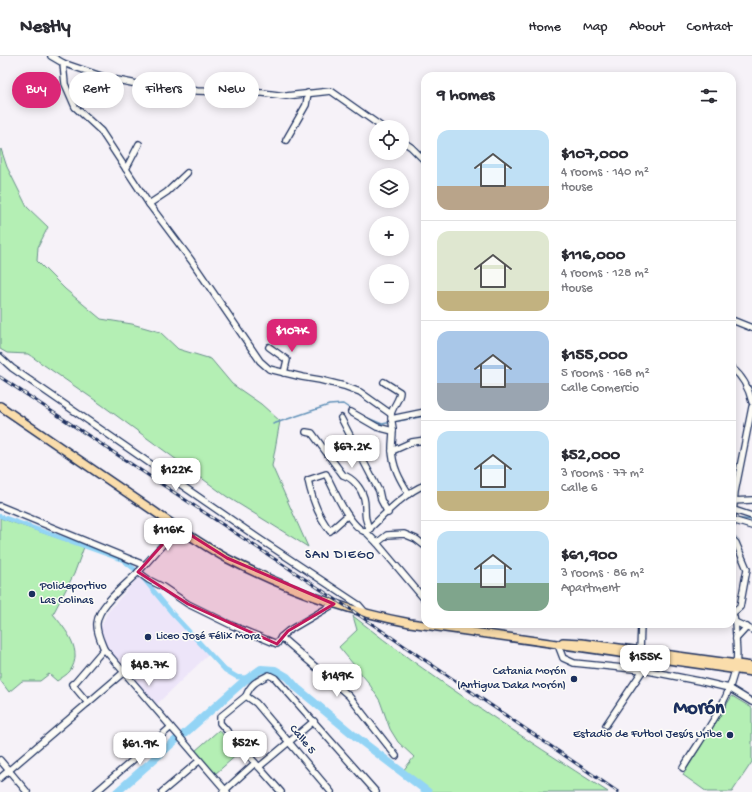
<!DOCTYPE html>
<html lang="en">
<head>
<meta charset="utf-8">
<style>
	body { margin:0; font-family:"Gochi Hand",sans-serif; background:#f2f2f3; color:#2b2b33; height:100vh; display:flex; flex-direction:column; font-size:15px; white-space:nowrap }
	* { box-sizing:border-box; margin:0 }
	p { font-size:13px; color:#7c7c81 }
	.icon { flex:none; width:22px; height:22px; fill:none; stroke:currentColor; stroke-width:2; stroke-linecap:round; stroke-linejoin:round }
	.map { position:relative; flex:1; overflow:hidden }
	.drawer { position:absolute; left:421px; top:16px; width:315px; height:556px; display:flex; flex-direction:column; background:#fff; border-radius:12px; box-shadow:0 2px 10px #0003 }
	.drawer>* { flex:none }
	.guide { position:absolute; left:12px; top:16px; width:349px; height:36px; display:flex; gap:8px }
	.fabs { position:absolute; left:369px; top:64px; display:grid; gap:8px }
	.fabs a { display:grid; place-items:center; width:40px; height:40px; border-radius:50%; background:#fff; box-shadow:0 2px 10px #0003; font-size:20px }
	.price { position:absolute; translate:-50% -34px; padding:0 9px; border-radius:8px; background:#fff; color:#222; font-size:13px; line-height:26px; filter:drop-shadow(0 1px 2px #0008) }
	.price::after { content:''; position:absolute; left:50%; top:24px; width:12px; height:9px; margin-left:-6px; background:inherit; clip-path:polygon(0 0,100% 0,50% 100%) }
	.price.on { background:#db2777; color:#fff }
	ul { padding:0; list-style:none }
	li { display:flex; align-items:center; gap:12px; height:100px; padding:0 16px }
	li+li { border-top:1px solid #e1e1e2 }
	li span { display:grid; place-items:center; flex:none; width:112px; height:80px; border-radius:12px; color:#555 }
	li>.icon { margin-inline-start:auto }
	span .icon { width:48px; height:48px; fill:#fffc; stroke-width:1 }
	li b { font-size:17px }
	h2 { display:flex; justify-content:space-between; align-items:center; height:48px; padding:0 16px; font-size:17px }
	.pill { padding:0 14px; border-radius:18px; background:#fff; box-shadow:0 2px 10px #0003; font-size:14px; line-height:36px }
	.pill.on { background:#db2777; color:#fff }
	header { display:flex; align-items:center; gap:24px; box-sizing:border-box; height:56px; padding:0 20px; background:#fff; border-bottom:1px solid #e1e1e2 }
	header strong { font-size:19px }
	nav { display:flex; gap:22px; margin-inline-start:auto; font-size:14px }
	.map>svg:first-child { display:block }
	.built { fill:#ede5f9 }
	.green { fill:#b4efb4; stroke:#688f89 }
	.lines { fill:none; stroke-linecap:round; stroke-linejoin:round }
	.stream { stroke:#6392b9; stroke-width:1.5 }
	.canal { stroke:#93d4f5; stroke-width:4.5 }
	.river { stroke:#93d4f5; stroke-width:8 }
	.minor-casing { stroke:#1b2f5e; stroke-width:8 }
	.major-casing { stroke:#1b2f5e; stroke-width:10 }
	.minor { stroke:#fdfcf7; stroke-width:5.5 }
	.major { stroke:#faddab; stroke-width:7 }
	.rail-casing { stroke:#1b2f5e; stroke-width:3 }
	.rail { stroke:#fdfcf7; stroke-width:1.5; stroke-dasharray:4.5; stroke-linecap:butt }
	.marked { fill:#c2185b; fill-opacity:0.2; stroke:#c2185b; stroke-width:3; stroke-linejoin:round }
	.poi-dot { fill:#1b2f5e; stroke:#fdfcf7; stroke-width:1.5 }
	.labels { text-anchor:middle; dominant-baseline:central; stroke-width:3; stroke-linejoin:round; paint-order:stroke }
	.poi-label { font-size:12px; fill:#1b2f5e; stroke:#fdfcf7; text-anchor:start }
	.street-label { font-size:12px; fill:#1b2f5e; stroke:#fdfcf7 }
	.neighbourhood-label { font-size:13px; letter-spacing:1px; fill:#1b2f5e; stroke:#fdfcf7 }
	.town-label { font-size:20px; font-weight:bold; fill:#1b2f5e; stroke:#fdfcf7 }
</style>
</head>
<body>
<header>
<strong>Nestly</strong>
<nav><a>Home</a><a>Map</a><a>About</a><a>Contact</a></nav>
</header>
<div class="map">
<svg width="752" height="736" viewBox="0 0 752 736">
	<rect width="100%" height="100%" fill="#f6f2f8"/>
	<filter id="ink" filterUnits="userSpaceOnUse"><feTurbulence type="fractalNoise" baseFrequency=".025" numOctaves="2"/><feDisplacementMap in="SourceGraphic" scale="8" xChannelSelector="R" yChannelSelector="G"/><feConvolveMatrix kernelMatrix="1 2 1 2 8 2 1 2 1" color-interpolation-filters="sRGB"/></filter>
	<g filter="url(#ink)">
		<polygon class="built" points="139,520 209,598 157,648 104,589 100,573 107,557"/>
		<g class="green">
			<polygon points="1,93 7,111 27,151 48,171 38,191 37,205 65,233 101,263 132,268 160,276 178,293 211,303 232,328 261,348 280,365 272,410 308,491 226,440 102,349 28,298 7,297 0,293 0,94"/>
			<path d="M0,462L84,491L74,518L53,558C66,574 84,595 70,615C67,619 61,622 57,625L49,618L40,625H22L9,636L0,624Z"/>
			<path d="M353,560C434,624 521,680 608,736H428L402,716L414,701L398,686L390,673L380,645L368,626L339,591L357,574Z"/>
			<polygon points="732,640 752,652 752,706 732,736 707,736 683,719"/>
			<polygon points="219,674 239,697 215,718 195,695"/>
		</g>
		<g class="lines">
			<g class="stream">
				<polyline points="363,360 382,368 425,360"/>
				<polyline points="273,368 329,349 343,348 352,354"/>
				<polyline points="734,462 752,464"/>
			</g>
			<polyline class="canal" points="0,460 123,504 138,516 172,557 225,614 237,621 248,622"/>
			<g class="river">
				<polyline points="183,679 244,625 261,613 275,614 287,621 297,632 356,681 428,736"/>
				<polyline points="117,736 177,683"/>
			</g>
			<defs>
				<g id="minor">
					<polyline points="51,0 63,7 65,28 75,51 101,75 149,148 191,204 260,305 269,313 302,321 320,324 344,330 360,336 391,358"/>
					<polyline points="63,7 107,22 137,28 157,28 197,35 263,37 286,40 331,35 382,71"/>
					<polyline points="286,84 306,49 308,37"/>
					<polyline points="402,85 411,91 425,105"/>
					<polyline points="126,113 139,88"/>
					<polyline points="149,148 167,136 187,117"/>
					<polyline points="732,264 752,272"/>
					<polyline points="269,291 287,304 284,317"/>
					<polyline points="0,301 12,312 258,482 359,549 365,556"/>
					<path d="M732,312C742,320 749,333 752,346"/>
					<path d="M384,326L400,336C400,343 393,350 391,358C391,364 393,369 393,374C393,380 392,386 392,392C392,410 400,424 409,438"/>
					<polyline points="351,356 377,371 393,375"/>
					<polyline points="341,362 379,435 381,444 388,457"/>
					<polyline points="391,363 425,356"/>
					<path d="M306,376L312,377L343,419C353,422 361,432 364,442C367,453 362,460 370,473"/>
					<polyline points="392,395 412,386 425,384"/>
					<polyline points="732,445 752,444"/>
					<polyline points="0,450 144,509"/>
					<polyline points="734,454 752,460"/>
					<path d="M348,459L330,475C318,460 312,443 308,424L326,418C333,432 350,472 366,476"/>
					<polyline points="732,464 752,470"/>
					<polyline points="732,469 735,436 752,351"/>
					<path d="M178,471C166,485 154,499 141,513C129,527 99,547 97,567C96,576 101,585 104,593L227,736"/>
					<polyline points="732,483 736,487 747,513 740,551 733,557"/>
					<path d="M377,487L366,476C382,461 405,436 425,429"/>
					<polyline points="425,490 416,483 404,478 387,479 377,487 425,544"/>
					<polyline points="138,516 149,524 163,531 188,548 233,570 277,588 281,581 288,575 334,548"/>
					<polyline points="735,566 752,574"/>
					<polyline points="281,581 349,640 396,700"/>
					<polyline points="736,583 747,571"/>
					<polyline points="558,589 563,602 574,607 643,614 699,625 729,632 752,646"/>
					<polyline points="640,595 641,568"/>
					<polyline points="72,628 88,647"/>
					<polyline points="73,629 104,593"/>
					<path d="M246,640C251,627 257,625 269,619L275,622L376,736"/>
					<polyline points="606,669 643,614 648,602"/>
					<polyline points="0,704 27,736"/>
					<polyline points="259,711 314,665"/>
					<path d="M683,712C703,679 730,646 736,608C738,598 736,589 736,580C735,572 736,562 732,556"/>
					<polyline points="0,722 124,616"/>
					<polyline points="96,736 171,671"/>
					<polyline points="162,736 199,705"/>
					<polyline points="223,736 255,707"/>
					<polyline points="281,736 220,667 220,661 246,640 256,647 331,736"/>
				</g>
				<g id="major">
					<path d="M0,350C47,382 95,415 142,447C170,466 198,487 228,503C286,533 346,555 410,567L752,616"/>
					<polyline points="563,586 582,587 752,610"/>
				</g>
			</defs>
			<use href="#minor" class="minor-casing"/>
			<use href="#major" class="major-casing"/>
			<use href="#minor" class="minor"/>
			<use href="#major" class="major"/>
			<defs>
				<polyline id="rail" points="0,321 350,553 618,736"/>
			</defs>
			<use href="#rail" class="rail-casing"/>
			<use href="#rail" class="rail"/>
		</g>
	</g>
	<path class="marked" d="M178,471L227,502L334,548L288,575L277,588L188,548L138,516Z"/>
	<g class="poi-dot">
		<circle cx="32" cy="538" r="4"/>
		<circle cx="148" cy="581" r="4"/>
		<circle cx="574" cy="623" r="4"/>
		<circle cx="730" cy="679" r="4"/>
	</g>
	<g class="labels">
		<g class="poi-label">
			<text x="40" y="531">Polideportivo<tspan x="40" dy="14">Las Colinas</tspan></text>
			<text x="156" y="581">Liceo José Félix Mora</text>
			<text x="566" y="616" text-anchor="end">Catania Morón<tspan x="566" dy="14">(Antigua Daka Morón)</tspan></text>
			<text x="722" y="679" text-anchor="end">Estadio de Futbol Jesús Uribe</text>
		</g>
		<g class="street-label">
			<text transform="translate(302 684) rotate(50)">Calle 5</text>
		</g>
		<g class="neighbourhood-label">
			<text x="340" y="499">SAN DIEGO</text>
		</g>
		<g class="town-label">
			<text x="699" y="653">Morón</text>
		</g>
	</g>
</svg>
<div class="fabs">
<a><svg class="icon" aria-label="locate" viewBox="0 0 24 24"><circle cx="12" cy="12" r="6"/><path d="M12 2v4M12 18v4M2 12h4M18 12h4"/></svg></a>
<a><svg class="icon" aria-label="layers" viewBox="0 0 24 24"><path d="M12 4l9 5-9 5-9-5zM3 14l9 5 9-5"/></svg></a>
<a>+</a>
<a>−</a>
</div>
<b class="price on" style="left:292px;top:297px">$107K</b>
<b class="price" style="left:352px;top:413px">$67.2K</b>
<b class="price" style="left:176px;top:436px">$122K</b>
<b class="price" style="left:168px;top:496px">$116K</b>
<b class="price" style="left:645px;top:623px">$155K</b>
<b class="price" style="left:149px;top:631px">$48.7K</b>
<b class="price" style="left:337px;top:642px">$149K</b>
<b class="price" style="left:245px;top:709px">$52K</b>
<b class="price" style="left:140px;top:710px">$61.9K</b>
<div class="guide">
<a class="pill on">Buy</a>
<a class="pill">Rent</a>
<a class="pill">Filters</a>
<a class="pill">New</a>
</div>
<section class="drawer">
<h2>9 homes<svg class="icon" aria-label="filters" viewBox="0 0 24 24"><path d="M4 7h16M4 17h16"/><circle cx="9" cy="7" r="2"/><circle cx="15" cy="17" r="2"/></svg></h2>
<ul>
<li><span style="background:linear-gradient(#bfe0f5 70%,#b9a48a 0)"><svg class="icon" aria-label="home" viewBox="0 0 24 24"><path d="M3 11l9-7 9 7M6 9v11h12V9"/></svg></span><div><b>$107,000</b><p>4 rooms · 140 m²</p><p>House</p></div></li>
<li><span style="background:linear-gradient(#dfe7d0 75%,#c2b280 0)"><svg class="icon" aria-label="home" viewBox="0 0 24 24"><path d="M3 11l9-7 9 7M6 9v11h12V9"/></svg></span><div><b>$116,000</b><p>4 rooms · 128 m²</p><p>House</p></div></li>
<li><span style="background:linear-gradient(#a9c7e8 65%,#9aa5b1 0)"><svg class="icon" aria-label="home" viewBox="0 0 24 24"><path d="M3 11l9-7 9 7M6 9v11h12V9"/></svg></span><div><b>$155,000</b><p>5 rooms · 168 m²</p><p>Calle Comercio</p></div></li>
<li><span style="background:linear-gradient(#bfe0f5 75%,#c2b280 0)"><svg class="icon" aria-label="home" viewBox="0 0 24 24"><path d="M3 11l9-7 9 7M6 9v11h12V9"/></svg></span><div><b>$52,000</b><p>3 rooms · 77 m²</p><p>Calle 6</p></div></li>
<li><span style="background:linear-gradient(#bfe0f5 65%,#7fa58c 0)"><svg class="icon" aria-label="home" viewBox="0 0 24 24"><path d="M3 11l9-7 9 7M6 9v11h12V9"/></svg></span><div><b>$61,900</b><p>3 rooms · 86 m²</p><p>Apartment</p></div></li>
</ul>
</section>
</div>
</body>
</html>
